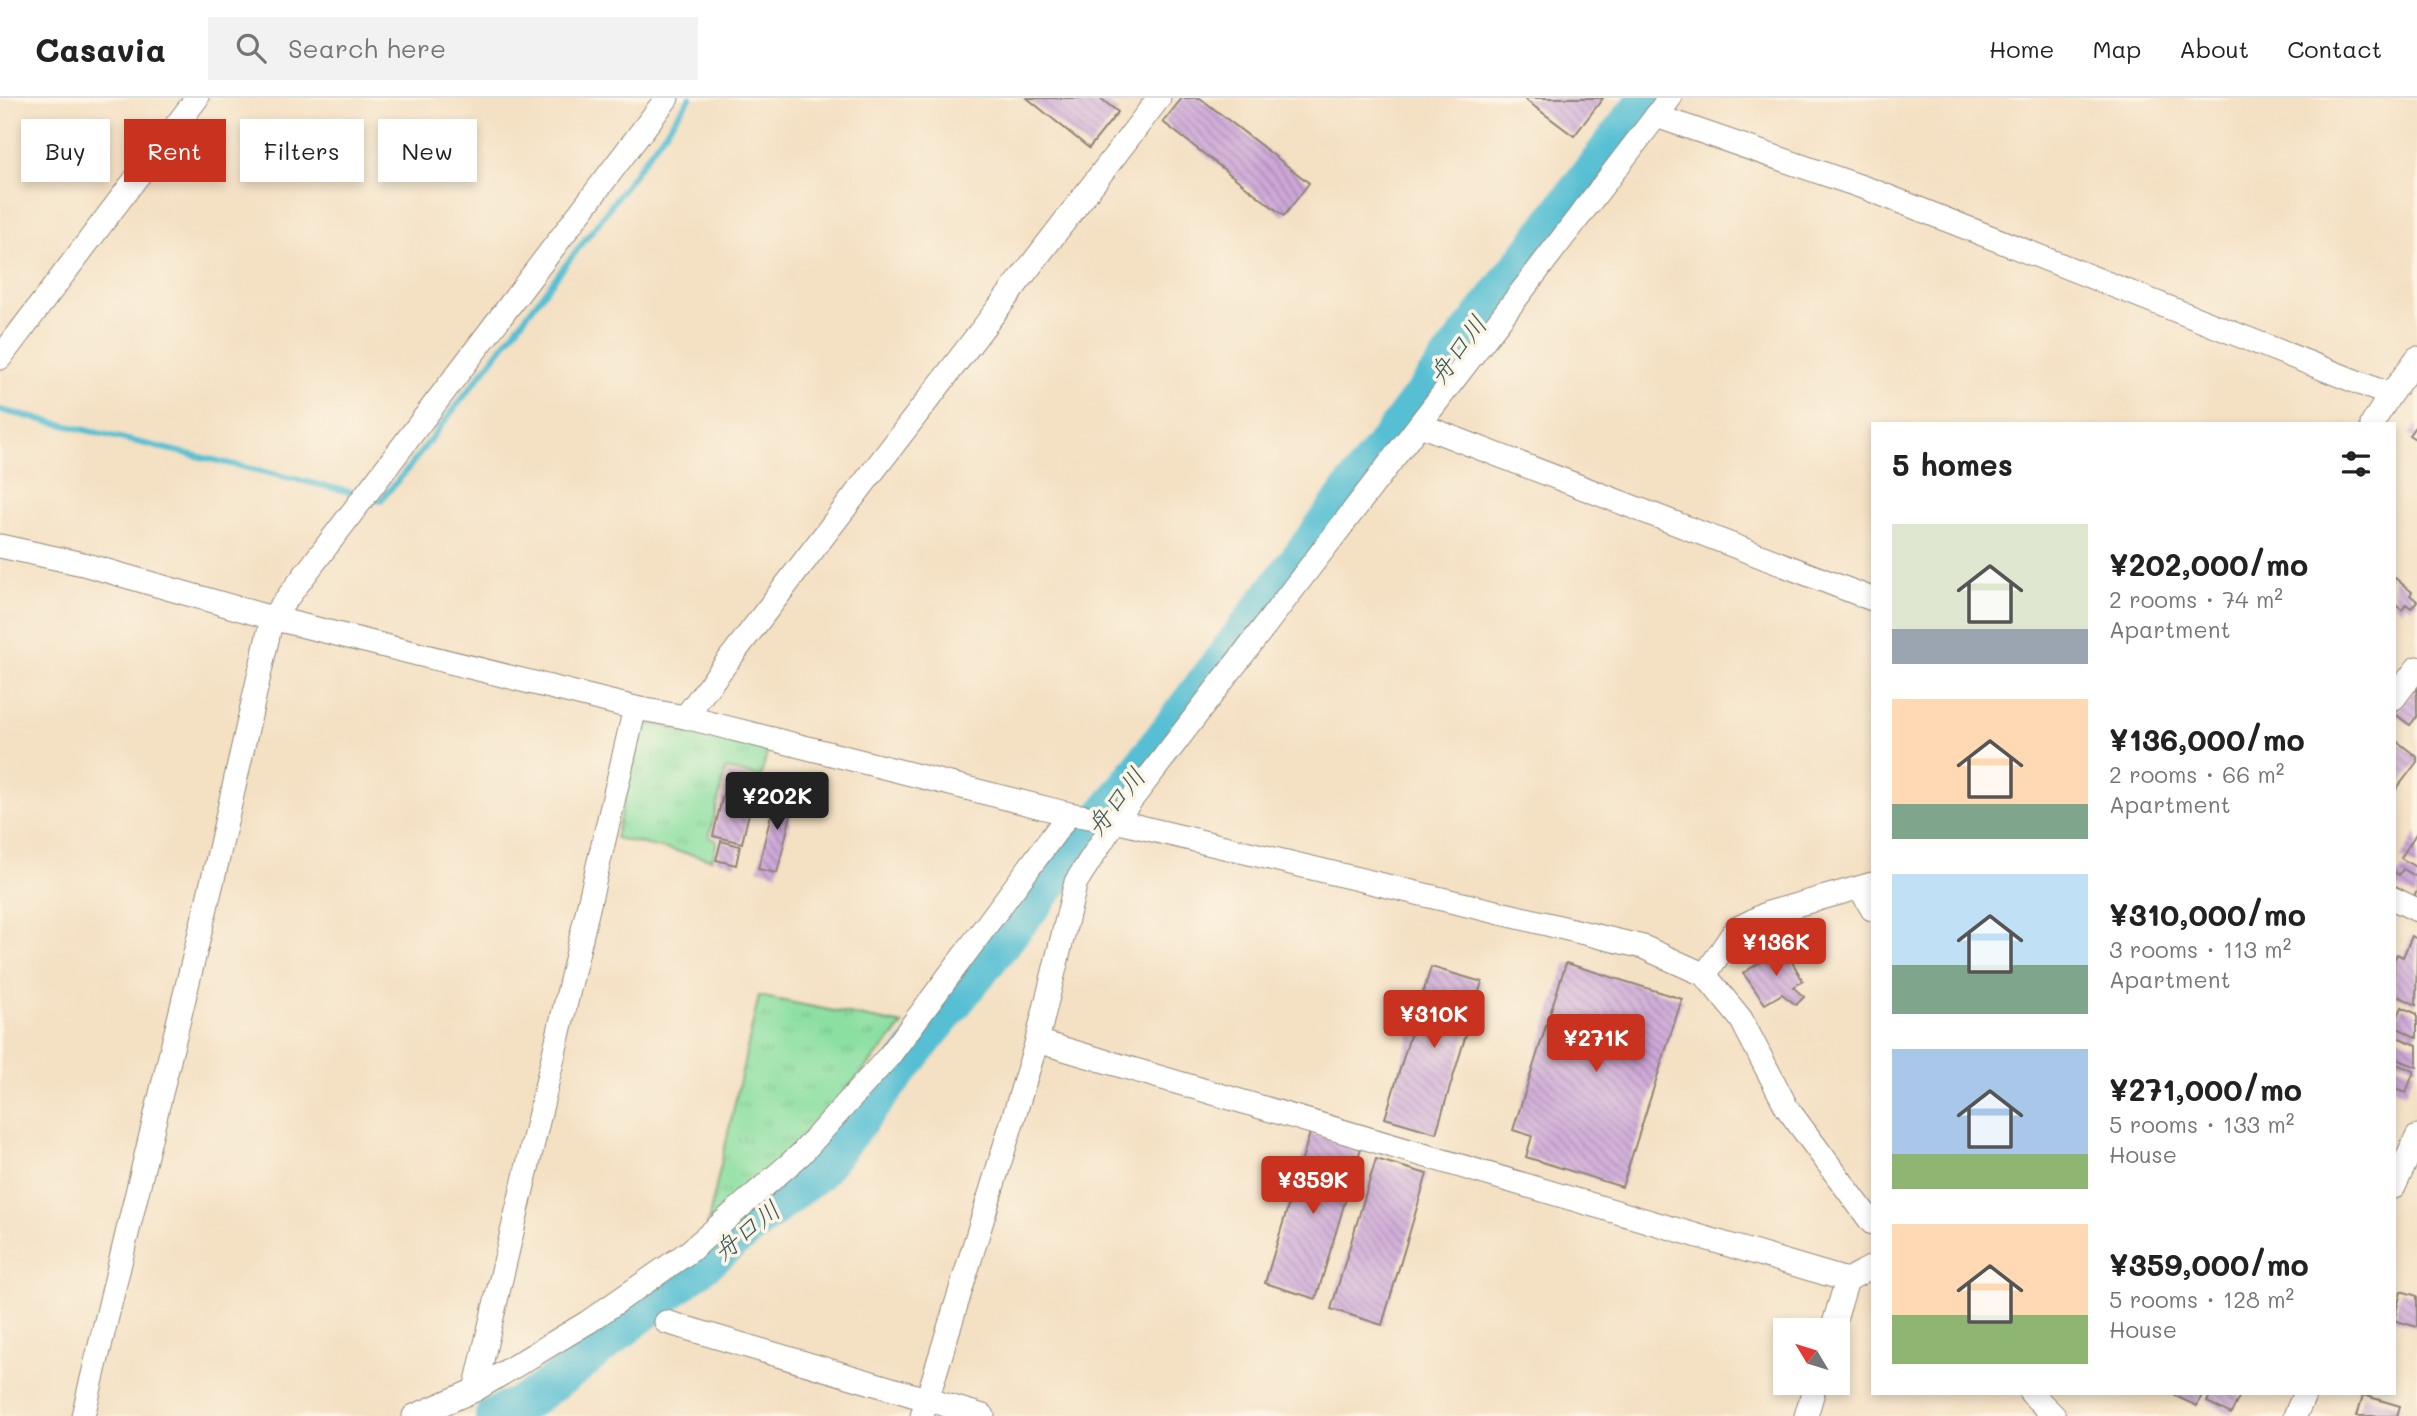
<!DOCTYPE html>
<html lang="en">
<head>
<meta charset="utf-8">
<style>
	body { margin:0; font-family:Mali,"Klee One",sans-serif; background:#f2f2f2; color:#222; height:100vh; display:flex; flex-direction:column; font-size:26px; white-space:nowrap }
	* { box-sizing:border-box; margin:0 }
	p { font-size:23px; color:#767676 }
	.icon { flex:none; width:38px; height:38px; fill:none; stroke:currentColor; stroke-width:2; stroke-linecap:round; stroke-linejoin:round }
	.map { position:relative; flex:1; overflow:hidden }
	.drawer { position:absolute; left:1871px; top:324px; width:525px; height:973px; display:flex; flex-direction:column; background:#fff; border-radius:0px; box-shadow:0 4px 10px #0003 }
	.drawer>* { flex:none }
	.guide { position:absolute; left:21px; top:21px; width:665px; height:63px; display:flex; gap:14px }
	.needle { width:46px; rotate:308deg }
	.fabs { position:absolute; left:1773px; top:1220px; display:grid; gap:14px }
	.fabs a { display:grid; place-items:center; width:77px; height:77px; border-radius:0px; background:#fff; box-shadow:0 4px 10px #0003; font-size:35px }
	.price { position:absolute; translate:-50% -60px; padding:0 16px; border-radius:7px; background:#c8321e; color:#fff; font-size:23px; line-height:46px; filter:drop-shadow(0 2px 4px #0008) }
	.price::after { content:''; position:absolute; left:50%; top:42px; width:21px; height:16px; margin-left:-10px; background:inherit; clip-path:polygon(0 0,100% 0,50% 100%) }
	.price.current { background:#222; color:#fff }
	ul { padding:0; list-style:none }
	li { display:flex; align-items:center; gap:21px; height:175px; padding:0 21px }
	li span { display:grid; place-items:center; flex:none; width:196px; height:140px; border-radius:0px; color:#555 }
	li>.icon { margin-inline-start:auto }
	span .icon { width:84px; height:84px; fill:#fffc; stroke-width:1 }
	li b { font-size:30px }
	h2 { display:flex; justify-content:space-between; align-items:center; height:84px; padding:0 21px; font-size:30px }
	.tag { padding:0 24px; border-radius:0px; background:#fff; box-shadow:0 4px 10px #0003; font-size:24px; line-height:63px }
	.tag.current { background:#c8321e; color:#fff }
	header { display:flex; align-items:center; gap:42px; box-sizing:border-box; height:98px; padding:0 35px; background:#fff; border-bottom:2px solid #e0e0e0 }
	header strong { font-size:33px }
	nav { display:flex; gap:38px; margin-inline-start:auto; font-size:24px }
	.search { width:490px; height:63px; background:#f2f2f2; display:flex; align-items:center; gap:18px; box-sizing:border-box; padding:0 24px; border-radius:0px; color:#767676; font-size:26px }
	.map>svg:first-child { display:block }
	.grass { fill:url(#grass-tufts); stroke:#5a8566; stroke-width:2 }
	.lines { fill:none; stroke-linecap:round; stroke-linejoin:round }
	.stream { stroke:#56bfd3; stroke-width:6 }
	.river { stroke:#56bfd3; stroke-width:38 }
	.building { fill:url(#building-back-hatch) }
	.minor-casing { stroke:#908677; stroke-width:25 }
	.minor { stroke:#fff; stroke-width:23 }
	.labels { text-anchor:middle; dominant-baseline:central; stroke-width:7; stroke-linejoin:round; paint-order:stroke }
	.water-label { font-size:26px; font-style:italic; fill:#38575d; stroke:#fcf5e5 }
</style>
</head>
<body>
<header>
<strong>Casavia</strong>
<div class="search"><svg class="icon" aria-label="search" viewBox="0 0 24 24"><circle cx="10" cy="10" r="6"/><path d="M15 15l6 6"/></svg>Search here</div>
<nav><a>Home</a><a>Map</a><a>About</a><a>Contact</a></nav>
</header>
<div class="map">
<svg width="2417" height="1318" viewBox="0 0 2417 1318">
	<defs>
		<pattern id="grass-tufts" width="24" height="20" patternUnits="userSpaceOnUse" patternTransform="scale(1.75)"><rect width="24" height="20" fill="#8adfa1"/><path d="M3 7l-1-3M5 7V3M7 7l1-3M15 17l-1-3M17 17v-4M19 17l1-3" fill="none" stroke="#77c08b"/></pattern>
		<pattern id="building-back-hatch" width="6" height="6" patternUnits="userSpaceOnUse" patternTransform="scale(1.75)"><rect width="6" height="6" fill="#cda7d8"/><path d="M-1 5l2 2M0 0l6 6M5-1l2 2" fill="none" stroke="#a788af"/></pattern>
	</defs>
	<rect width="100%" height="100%" fill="#fcf5e5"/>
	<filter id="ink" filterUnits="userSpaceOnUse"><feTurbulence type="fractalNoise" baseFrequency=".0143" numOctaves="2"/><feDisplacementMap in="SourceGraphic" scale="14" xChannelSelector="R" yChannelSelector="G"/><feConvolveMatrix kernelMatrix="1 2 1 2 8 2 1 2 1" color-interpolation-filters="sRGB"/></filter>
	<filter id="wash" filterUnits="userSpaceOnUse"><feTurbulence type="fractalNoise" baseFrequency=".00686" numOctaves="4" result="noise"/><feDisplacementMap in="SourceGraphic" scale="28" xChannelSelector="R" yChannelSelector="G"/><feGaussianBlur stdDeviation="1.57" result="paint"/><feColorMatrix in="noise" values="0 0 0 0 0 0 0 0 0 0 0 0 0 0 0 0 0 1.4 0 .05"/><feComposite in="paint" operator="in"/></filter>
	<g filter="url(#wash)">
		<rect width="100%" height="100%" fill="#f4e0c3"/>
		<g class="grass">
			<polygon points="643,624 764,651 767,654 761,679 726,671 709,739 717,743 712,761 615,740"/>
			<polygon points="759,898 903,927 829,1012 770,1072 708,1124"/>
		</g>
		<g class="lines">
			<g class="stream">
				<polyline points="0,312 359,396"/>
				<polyline points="370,400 380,403 407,372 598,125 690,0"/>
			</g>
			<polyline class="river" points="494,1318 527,1303 574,1270 816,1076 1112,708 1647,0"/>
		</g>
		<g id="blocks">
			<g class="building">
				<polygon points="1027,0 1100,0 1118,14 1089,50"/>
				<polygon points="1182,0 1200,0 1309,85 1284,118 1163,24"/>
				<polygon points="1523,0 1603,0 1574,38"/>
				<polygon points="2417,326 2417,342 2409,337"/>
				<polygon points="2394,479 2412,494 2410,497 2417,503 2411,510 2406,506 2402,512 2394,506"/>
				<polygon points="2417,586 2417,618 2410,627 2395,616"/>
				<polygon points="2394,641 2417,659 2417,664 2394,694"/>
				<polygon points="728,675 757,681 742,745 713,738"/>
				<polygon points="777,692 796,696 777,775 758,771"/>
				<polygon points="2417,734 2417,770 2401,760"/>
				<polygon points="721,743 740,748 736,767 716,762"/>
				<polygon points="2403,771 2417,779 2417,793 2414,799 2394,787 2394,774 2399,777"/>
				<polygon points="2412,838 2417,841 2416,907 2394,896 2394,862 2397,856 2403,859"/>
				<polygon points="1784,850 1803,883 1793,889 1804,899 1796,907 1782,896 1765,906 1743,875"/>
				<polygon points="1566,865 1682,901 1622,1089 1526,1059 1532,1038 1513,1032"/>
				<polygon points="1431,869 1482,884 1436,1035 1385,1020"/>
				<polygon points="2402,909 2417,916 2417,940 2394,928"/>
				<polygon points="2394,938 2417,947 2417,969 2394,960"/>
				<polygon points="2394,965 2414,973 2406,995 2394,991"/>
				<polygon points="1310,1035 1361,1050 1316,1201 1265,1185"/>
				<polygon points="1376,1061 1427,1076 1382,1227 1331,1211"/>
				<polygon points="2401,1193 2417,1198 2417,1229 2394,1222"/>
				<polygon points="2176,1295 2203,1295 2197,1308 2175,1298"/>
				<polygon points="2211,1295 2241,1295 2231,1316 2207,1304"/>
				<polygon points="2363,1297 2400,1308 2397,1318 2357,1318"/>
			</g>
		</g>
	</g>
	<g filter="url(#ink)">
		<use href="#blocks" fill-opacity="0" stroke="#908677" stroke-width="2"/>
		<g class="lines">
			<defs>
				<g id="minor">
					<polyline points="1656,18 1871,92 2390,297"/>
					<polyline points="0,260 197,0"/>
					<polyline points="2372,326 2390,297 2417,260"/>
					<polyline points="1420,327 1872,501"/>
					<polyline points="0,448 83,466 272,520 635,610 685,619 1069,716 1115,723 1643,849 1705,877 1741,921 1787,1010 1872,1125"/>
					<polyline points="2394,600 2417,570"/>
					<polyline points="685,619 1159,0"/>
					<polyline points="1860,790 1872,811"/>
					<polyline points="2394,801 2417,812"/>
					<polyline points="1705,877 1736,831 1768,815 1872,786"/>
					<polyline points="1037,943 1847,1182 1872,1169"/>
					<polyline points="2394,1089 2417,1039"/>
					<polyline points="666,1224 983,1318"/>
					<polyline points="1832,1232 1847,1182"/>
					<polyline points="475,1292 635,610"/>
					<polyline points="2031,1295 2054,1318"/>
					<polyline points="83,1318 217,764 272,520 667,0"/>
					<polyline points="414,1318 475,1292 588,1224 690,1153 801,1056 890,957 1069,716"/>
					<polyline points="922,1318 1037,943 1076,784 1115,723 1670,0"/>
					<polyline points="1806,1318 1816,1284"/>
					<polyline points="2295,1318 2305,1295"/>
				</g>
			</defs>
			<use href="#minor" class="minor-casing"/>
			<use href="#minor" class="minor"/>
		</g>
	</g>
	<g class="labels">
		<g class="water-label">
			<text transform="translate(1457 251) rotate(-53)">舟口川</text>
			<text transform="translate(1115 703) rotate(-52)">舟口川</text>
			<text transform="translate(746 1132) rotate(-39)">舟口川</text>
		</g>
	</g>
</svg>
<div class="fabs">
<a><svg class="needle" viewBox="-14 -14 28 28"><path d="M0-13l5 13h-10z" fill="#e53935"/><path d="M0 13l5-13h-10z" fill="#767676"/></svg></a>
</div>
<b class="price current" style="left:777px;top:734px">¥202K</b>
<b class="price" style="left:1776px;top:880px">¥136K</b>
<b class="price" style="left:1434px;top:952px">¥310K</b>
<b class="price" style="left:1596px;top:976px">¥271K</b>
<b class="price" style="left:1313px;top:1118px">¥359K</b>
<div class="guide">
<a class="tag">Buy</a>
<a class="tag current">Rent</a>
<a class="tag">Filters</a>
<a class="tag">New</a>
</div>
<section class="drawer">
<h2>5 homes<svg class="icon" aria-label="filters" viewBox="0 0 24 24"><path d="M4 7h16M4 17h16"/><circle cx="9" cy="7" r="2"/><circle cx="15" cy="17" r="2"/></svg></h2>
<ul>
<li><span style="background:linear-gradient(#dfe7d0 75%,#9aa5b1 0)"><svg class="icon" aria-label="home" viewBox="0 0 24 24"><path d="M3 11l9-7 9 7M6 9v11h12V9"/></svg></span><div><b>¥202,000/mo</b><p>2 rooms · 74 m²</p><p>Apartment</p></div></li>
<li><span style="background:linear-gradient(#ffd9b3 75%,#7fa58c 0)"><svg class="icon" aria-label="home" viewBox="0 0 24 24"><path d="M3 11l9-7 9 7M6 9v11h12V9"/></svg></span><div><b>¥136,000/mo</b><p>2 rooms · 66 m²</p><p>Apartment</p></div></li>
<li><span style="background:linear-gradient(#bfe0f5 65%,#7fa58c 0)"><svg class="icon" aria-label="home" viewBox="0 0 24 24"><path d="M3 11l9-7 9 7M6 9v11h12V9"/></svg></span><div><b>¥310,000/mo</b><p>3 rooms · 113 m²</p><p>Apartment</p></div></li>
<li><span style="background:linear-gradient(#a9c7e8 75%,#8fb573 0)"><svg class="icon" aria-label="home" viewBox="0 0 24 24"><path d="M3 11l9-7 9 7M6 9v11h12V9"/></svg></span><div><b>¥271,000/mo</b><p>5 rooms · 133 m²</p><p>House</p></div></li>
<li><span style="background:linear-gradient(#ffd9b3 65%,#8fb573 0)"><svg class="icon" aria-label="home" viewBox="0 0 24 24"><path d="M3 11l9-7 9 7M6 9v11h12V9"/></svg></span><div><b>¥359,000/mo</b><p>5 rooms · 128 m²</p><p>House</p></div></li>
</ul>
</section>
</div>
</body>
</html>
